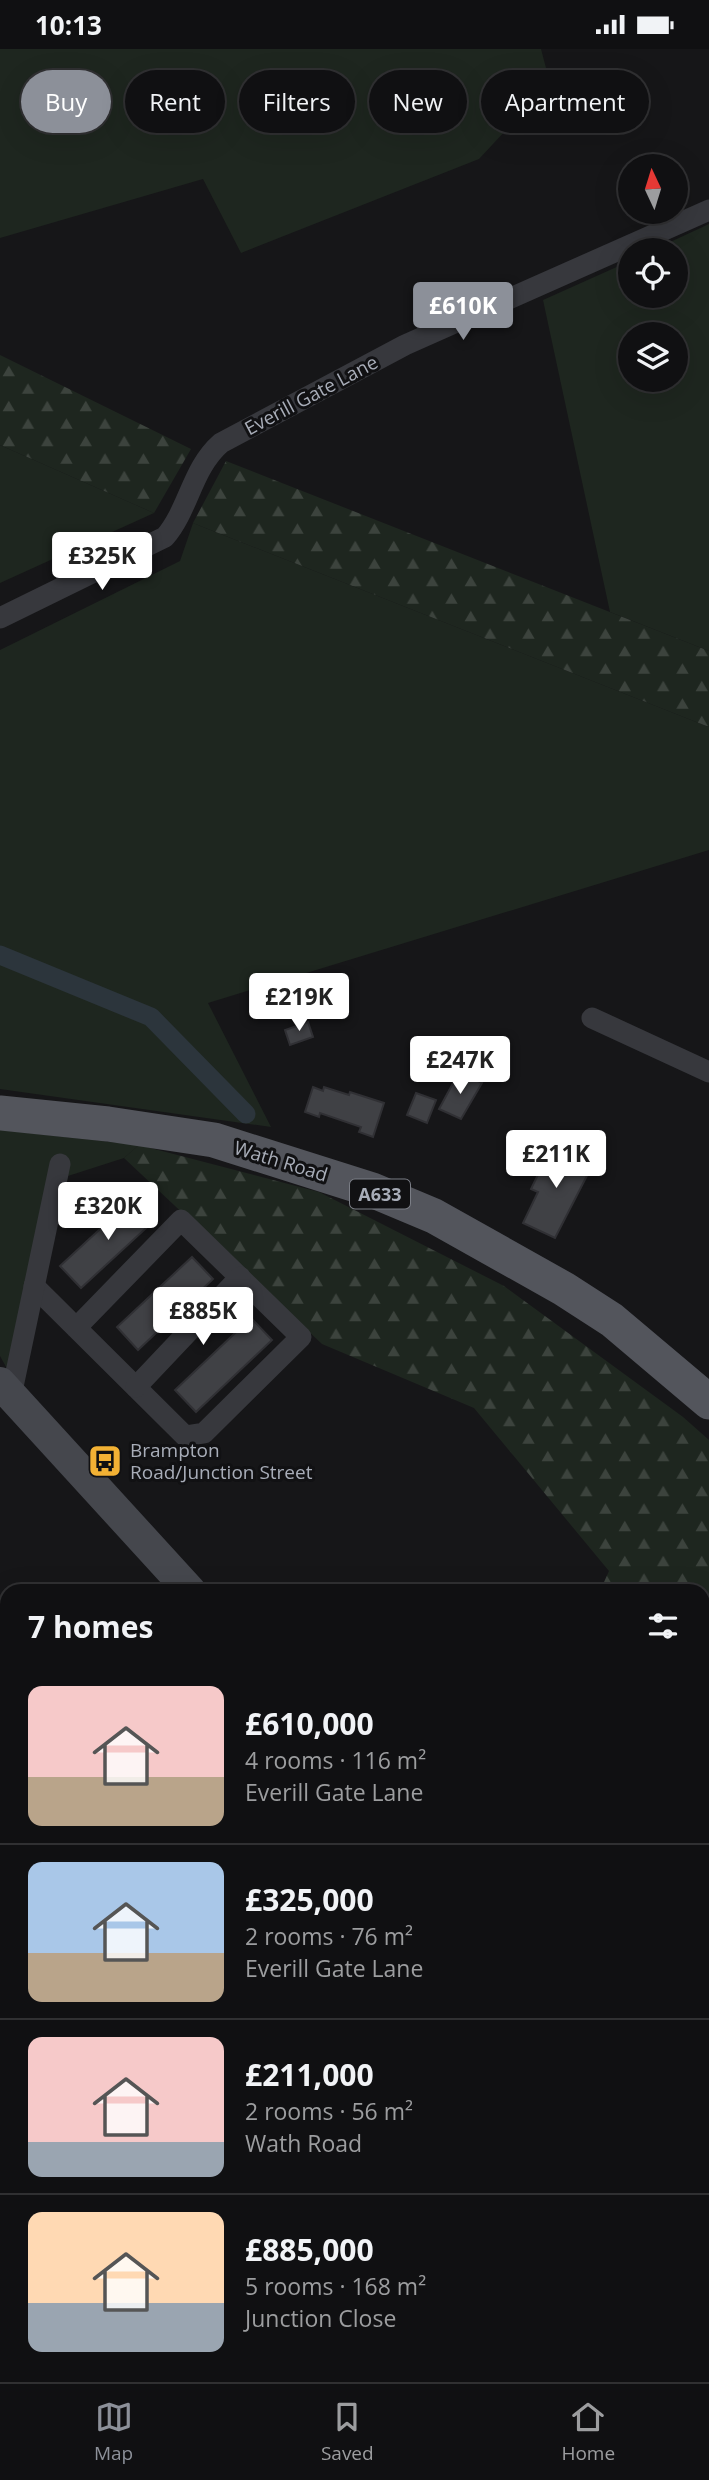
<!DOCTYPE html>
<html lang="en">
<head>
<meta charset="utf-8">
<style>
	body { margin:0; font-family:"Open Sans",sans-serif; background:#19191b; color:#f1f3f6; height:100vh; display:flex; flex-direction:column; font-size:26px; white-space:nowrap }
	* { box-sizing:border-box; margin:0 }
	p { font-size:23px; color:#9c9d9f }
	.icon { flex:none; width:38px; height:38px; fill:none; stroke:currentColor; stroke-width:2; stroke-linecap:round; stroke-linejoin:round }
	.map { position:relative; flex:1; overflow:hidden }
	.details { position:absolute; left:0px; top:1535px; width:710px; height:800px; display:flex; flex-direction:column; background:#101012; border-radius:21px 21px 0 0; box-shadow:0 7px 28px #0002,0 0 0 2px #303032 }
	.details>* { flex:none }
	.banner { position:absolute; left:21px; top:21px; width:668px; height:63px; display:flex; gap:14px }
	.needle { width:46px; rotate:356deg }
	.tools { position:absolute; left:618px; top:105px; display:grid; gap:14px }
	.tools a { display:grid; place-items:center; width:70px; height:70px; border-radius:50%; background:#101012; box-shadow:0 7px 28px #0002,0 0 0 2px #303032; font-size:35px }
	.price { position:absolute; translate:-50% -60px; padding:0 16px; border-radius:7px; background:#fff; color:#222; font-size:23px; line-height:46px; filter:drop-shadow(0 2px 4px #0008) }
	.price::after { content:''; position:absolute; left:50%; top:42px; width:21px; height:16px; margin-left:-10px; background:inherit; clip-path:polygon(0 0,100% 0,50% 100%) }
	.price.active { background:#8c9099; color:#fff }
	ul { padding:0; list-style:none }
	li { display:flex; align-items:center; gap:21px; height:175px; padding:0 28px }
	li+li { border-top:2px solid #303032 }
	li span { display:grid; place-items:center; flex:none; width:196px; height:140px; border-radius:14px; color:#555 }
	li>.icon { margin-inline-start:auto }
	span .icon { width:84px; height:84px; fill:#fffc; stroke-width:1 }
	li b { font-size:30px }
	h2 { display:flex; justify-content:space-between; align-items:center; height:84px; padding:0 28px; font-size:30px }
	.tag { padding:0 24px; border-radius:32px; background:#101012; box-shadow:0 7px 28px #0002,0 0 0 2px #303032; font-size:24px; line-height:63px }
	.tag.active { background:#8c9099; color:#fff }
	.status { display:flex; justify-content:space-between; align-items:center; height:49px; padding:0 35px; background:#101012; direction:ltr }
	.status svg { height:19px; fill:currentColor }
	.tabs { display:flex; justify-content:space-around; align-items:center; height:98px; border-top:2px solid #303032; background:#101012; font-size:19px; color:#9c9d9f }
	.tabs a { display:grid; justify-items:center; gap:4px }
	.tabs .active { color:#8c9099 }
	.map>svg:first-child { display:block }
	.green { fill:#1e261f; fill-rule:evenodd }
	.forest { fill:url(#forest-firs) }
	.lines { fill:none; stroke-linecap:round; stroke-linejoin:round }
	.stream { stroke:#2c353c; stroke-width:5 }
	.canal { stroke:#2c353c; stroke-width:19 }
	.building { fill:#404145; stroke:#303034; stroke-width:2 }
	.minor { stroke:#37383d; stroke-width:21 }
	.secondary { stroke:#45474d; stroke-width:32 }
	.primary { stroke:#53555c; stroke-width:35 }
	.trunk { stroke:#5b5e65; stroke-width:37 }
	.labels { text-anchor:middle; dominant-baseline:central; stroke-width:6; stroke-linejoin:round; paint-order:stroke }
	.shield { fill:#111113; stroke:#7b7e86; stroke-width:2 }
	.shield-label { font-size:18px; font-weight:bold; fill:#a8adb8 }
	.street-label { font-size:19px; fill:#a8adb8; stroke:#111113 }
	.poi-label { font-size:19px; fill:#a8adb8; stroke:#111113; text-anchor:start }
</style>
</head>
<body>
<div class="status"><b>10:13</b><svg viewBox="0 0 49 12"><path d="M0 12V9h3v3zM5 12V6h3v6zM10 12V3h3v9zM15 12V0h3v12zM26 1h20v11H26zM47 4h2v5h-2z"/></svg></div>
<div class="map">
<svg width="709" height="2333" viewBox="0 0 709 2333">
	<defs>
		<pattern id="forest-firs" width="22" height="20" patternUnits="userSpaceOnUse" patternTransform="scale(1.75)"><rect width="22" height="20" fill="#1e261f"/><path d="M5 1l3.5 6h-7zM16 11l3.5 6h-7z" fill="#3c433d"/></pattern>
	</defs>
	<rect width="100%" height="100%" fill="#161618"/>
	<g class="green">
		<polygon points="0,0 541,0 550,34 479,110 241,204 203,130 0,189"/>
		<path d="M709,175V602L610,563L543,251L630,212V247H676V201H653ZM630,285H676V331H630Z"/>
		<polygon points="0,396 154,464 0,534"/>
		<polygon points="193,474 709,678 709,801 208,954 271,1078 0,1040 0,601 180,512"/>
		<polygon points="0,1081 139,1096 124,1109 68,1127 20,1343 0,1307"/>
		<polygon points="709,1836 709,1936 704,1939 704,1841"/>
		<polygon points="7,2247 7,2328 31,2328 25,2333 0,2333 0,2253"/>
		<polygon points="184,2328 391,2328 386,2333 178,2333"/>
	</g>
	<g class="forest">
		<polygon points="0,306 191,400 154,464 0,396"/>
		<polygon points="226,412 709,602 709,678 193,474"/>
		<polygon points="139,1096 319,1143 504,1237 683,1368 709,1391 709,1719 704,1724 704,1542 600,1542 609,1522 474,1359 322,1295 124,1109"/>
		<polygon points="7,2053 7,2247 0,2253 0,2059"/>
	</g>
	<g class="lines">
		<g class="stream">
			<polyline points="704,1912 709,1913"/>
			<polyline points="219,2333 223,2328"/>
		</g>
		<g class="canal">
			<polyline points="0,906 151,968 246,1065"/>
			<polyline points="0,2089 7,2082"/>
		</g>
	</g>
	<g class="building">
		<polygon points="308,973 313,988 290,996 285,981"/>
		<polygon points="459,1023 482,1034 461,1070 439,1060"/>
		<polygon points="313,1038 323,1042 324,1038 349,1046 350,1043 384,1054 373,1088 359,1083 361,1078 320,1064 319,1068 305,1063"/>
		<polygon points="416,1044 436,1051 427,1074 407,1066"/>
		<polygon points="553,1095 593,1115 555,1189 523,1174 538,1143 531,1140"/>
		<polygon points="136,1147 157,1169 81,1239 60,1217"/>
		<polygon points="192,1208 213,1230 138,1301 117,1278"/>
		<polygon points="251,1269 272,1291 196,1363 175,1341"/>
	</g>
	<g class="lines">
		<g class="minor">
			<path d="M0,569L165,488C189,460 192,419 221,394L405,296L709,161"/>
			<polyline points="592,969 709,1023"/>
			<polyline points="34,1237 185,1387 204,1384 301,1288 181,1171 76,1279"/>
			<polyline points="136,1338 240,1228"/>
			<polyline points="11,1347 60,1115"/>
			<polyline points="0,1674 7,1674"/>
			<polyline points="666,2328 669,2331 666,2333"/>
		</g>
		<g class="secondary">
			<polyline points="0,1334 190,1542"/>
			<polyline points="704,2185 709,2192"/>
		</g>
		<polyline class="primary" points="0,1064 108,1075 214,1091 372,1141 434,1167 564,1240 612,1271 709,1353"/>
		<g class="trunk">
			<polyline points="704,1765 709,1760"/>
			<polyline points="704,1812 709,1807"/>
			<polyline points="85,2333 90,2328"/>
			<polyline points="135,2333 141,2328"/>
		</g>
	</g>
	<defs>
		<symbol id="bus-square" viewBox="-11 -11 22 22"><rect x="-9" y="-9" width="18" height="18" rx="4" fill="#f2b134" stroke="#111113"/><path d="M-5-6H5V4H4V6H2V4H-2V6H-4V4H-5ZM-3.5-4V0h7V-4ZM-3.5 1.2v1.5H-2V1.2ZM2 1.2v1.5H3.5V1.2Z" fill="#111"/></symbol>
	</defs>
	<g fill-rule="evenodd">
		<use href="#bus-square" x="86" y="1393" width="38" height="38"/>
	</g>
	<g class="labels">
		<rect class="shield" x="350" y="1130.5" width="60" height="29" rx="5"/>
		<g class="shield-label">
			<text x="380" y="1145">A633</text>
		</g>
		<g class="street-label">
			<text transform="translate(311 346) rotate(-28)">Everill Gate Lane</text>
			<text transform="translate(281 1112) rotate(17)">Wath Road</text>
		</g>
		<g class="poi-label">
			<text x="130" y="1401">Brampton<tspan x="130" dy="22">Road/Junction Street</tspan></text>
		</g>
	</g>
</svg>
<div class="tools">
<a><svg class="needle" viewBox="-14 -14 28 28"><path d="M0-13l5 13h-10z" fill="#e53935"/><path d="M0 13l5-13h-10z" fill="#9c9d9f"/></svg></a>
<a><svg class="icon" aria-label="locate" viewBox="0 0 24 24"><circle cx="12" cy="12" r="6"/><path d="M12 2v4M12 18v4M2 12h4M18 12h4"/></svg></a>
<a><svg class="icon" aria-label="layers" viewBox="0 0 24 24"><path d="M12 4l9 5-9 5-9-5zM3 14l9 5 9-5"/></svg></a>
</div>
<b class="price active" style="left:463px;top:293px">£610K</b>
<b class="price" style="left:102px;top:543px">£325K</b>
<b class="price" style="left:299px;top:984px">£219K</b>
<b class="price" style="left:460px;top:1047px">£247K</b>
<b class="price" style="left:556px;top:1141px">£211K</b>
<b class="price" style="left:108px;top:1193px">£320K</b>
<b class="price" style="left:203px;top:1298px">£885K</b>
<div class="banner">
<a class="tag active">Buy</a>
<a class="tag">Rent</a>
<a class="tag">Filters</a>
<a class="tag">New</a>
<a class="tag">Apartment</a>
</div>
<section class="details">
<h2>7 homes<svg class="icon" aria-label="filters" viewBox="0 0 24 24"><path d="M4 7h16M4 17h16"/><circle cx="9" cy="7" r="2"/><circle cx="15" cy="17" r="2"/></svg></h2>
<ul>
<li><span style="background:linear-gradient(#f6c9c9 65%,#b9a48a 0)"><svg class="icon" aria-label="home" viewBox="0 0 24 24"><path d="M3 11l9-7 9 7M6 9v11h12V9"/></svg></span><div><b>£610,000</b><p>4 rooms · 116 m²</p><p>Everill Gate Lane</p></div></li>
<li><span style="background:linear-gradient(#a9c7e8 65%,#b9a48a 0)"><svg class="icon" aria-label="home" viewBox="0 0 24 24"><path d="M3 11l9-7 9 7M6 9v11h12V9"/></svg></span><div><b>£325,000</b><p>2 rooms · 76 m²</p><p>Everill Gate Lane</p></div></li>
<li><span style="background:linear-gradient(#f6c9c9 75%,#9aa5b1 0)"><svg class="icon" aria-label="home" viewBox="0 0 24 24"><path d="M3 11l9-7 9 7M6 9v11h12V9"/></svg></span><div><b>£211,000</b><p>2 rooms · 56 m²</p><p>Wath Road</p></div></li>
<li><span style="background:linear-gradient(#ffd9b3 65%,#9aa5b1 0)"><svg class="icon" aria-label="home" viewBox="0 0 24 24"><path d="M3 11l9-7 9 7M6 9v11h12V9"/></svg></span><div><b>£885,000</b><p>5 rooms · 168 m²</p><p>Junction Close</p></div></li>
</ul>
</section>
</div>
<nav class="tabs">
<a class="active"><svg class="icon" aria-label="map" viewBox="0 0 24 24"><path d="M3 6l6-2 6 2 6-2v14l-6 2-6-2-6 2zM9 4v14M15 6v14"/></svg>Map</a>
<a><svg class="icon" aria-label="saved" viewBox="0 0 24 24"><path d="M7 4h10v16l-5-4-5 4z"/></svg>Saved</a>
<a><svg class="icon" aria-label="home" viewBox="0 0 24 24"><path d="M3 11l9-7 9 7M6 9v11h12V9"/></svg>Home</a>
</nav>
</body>
</html>
